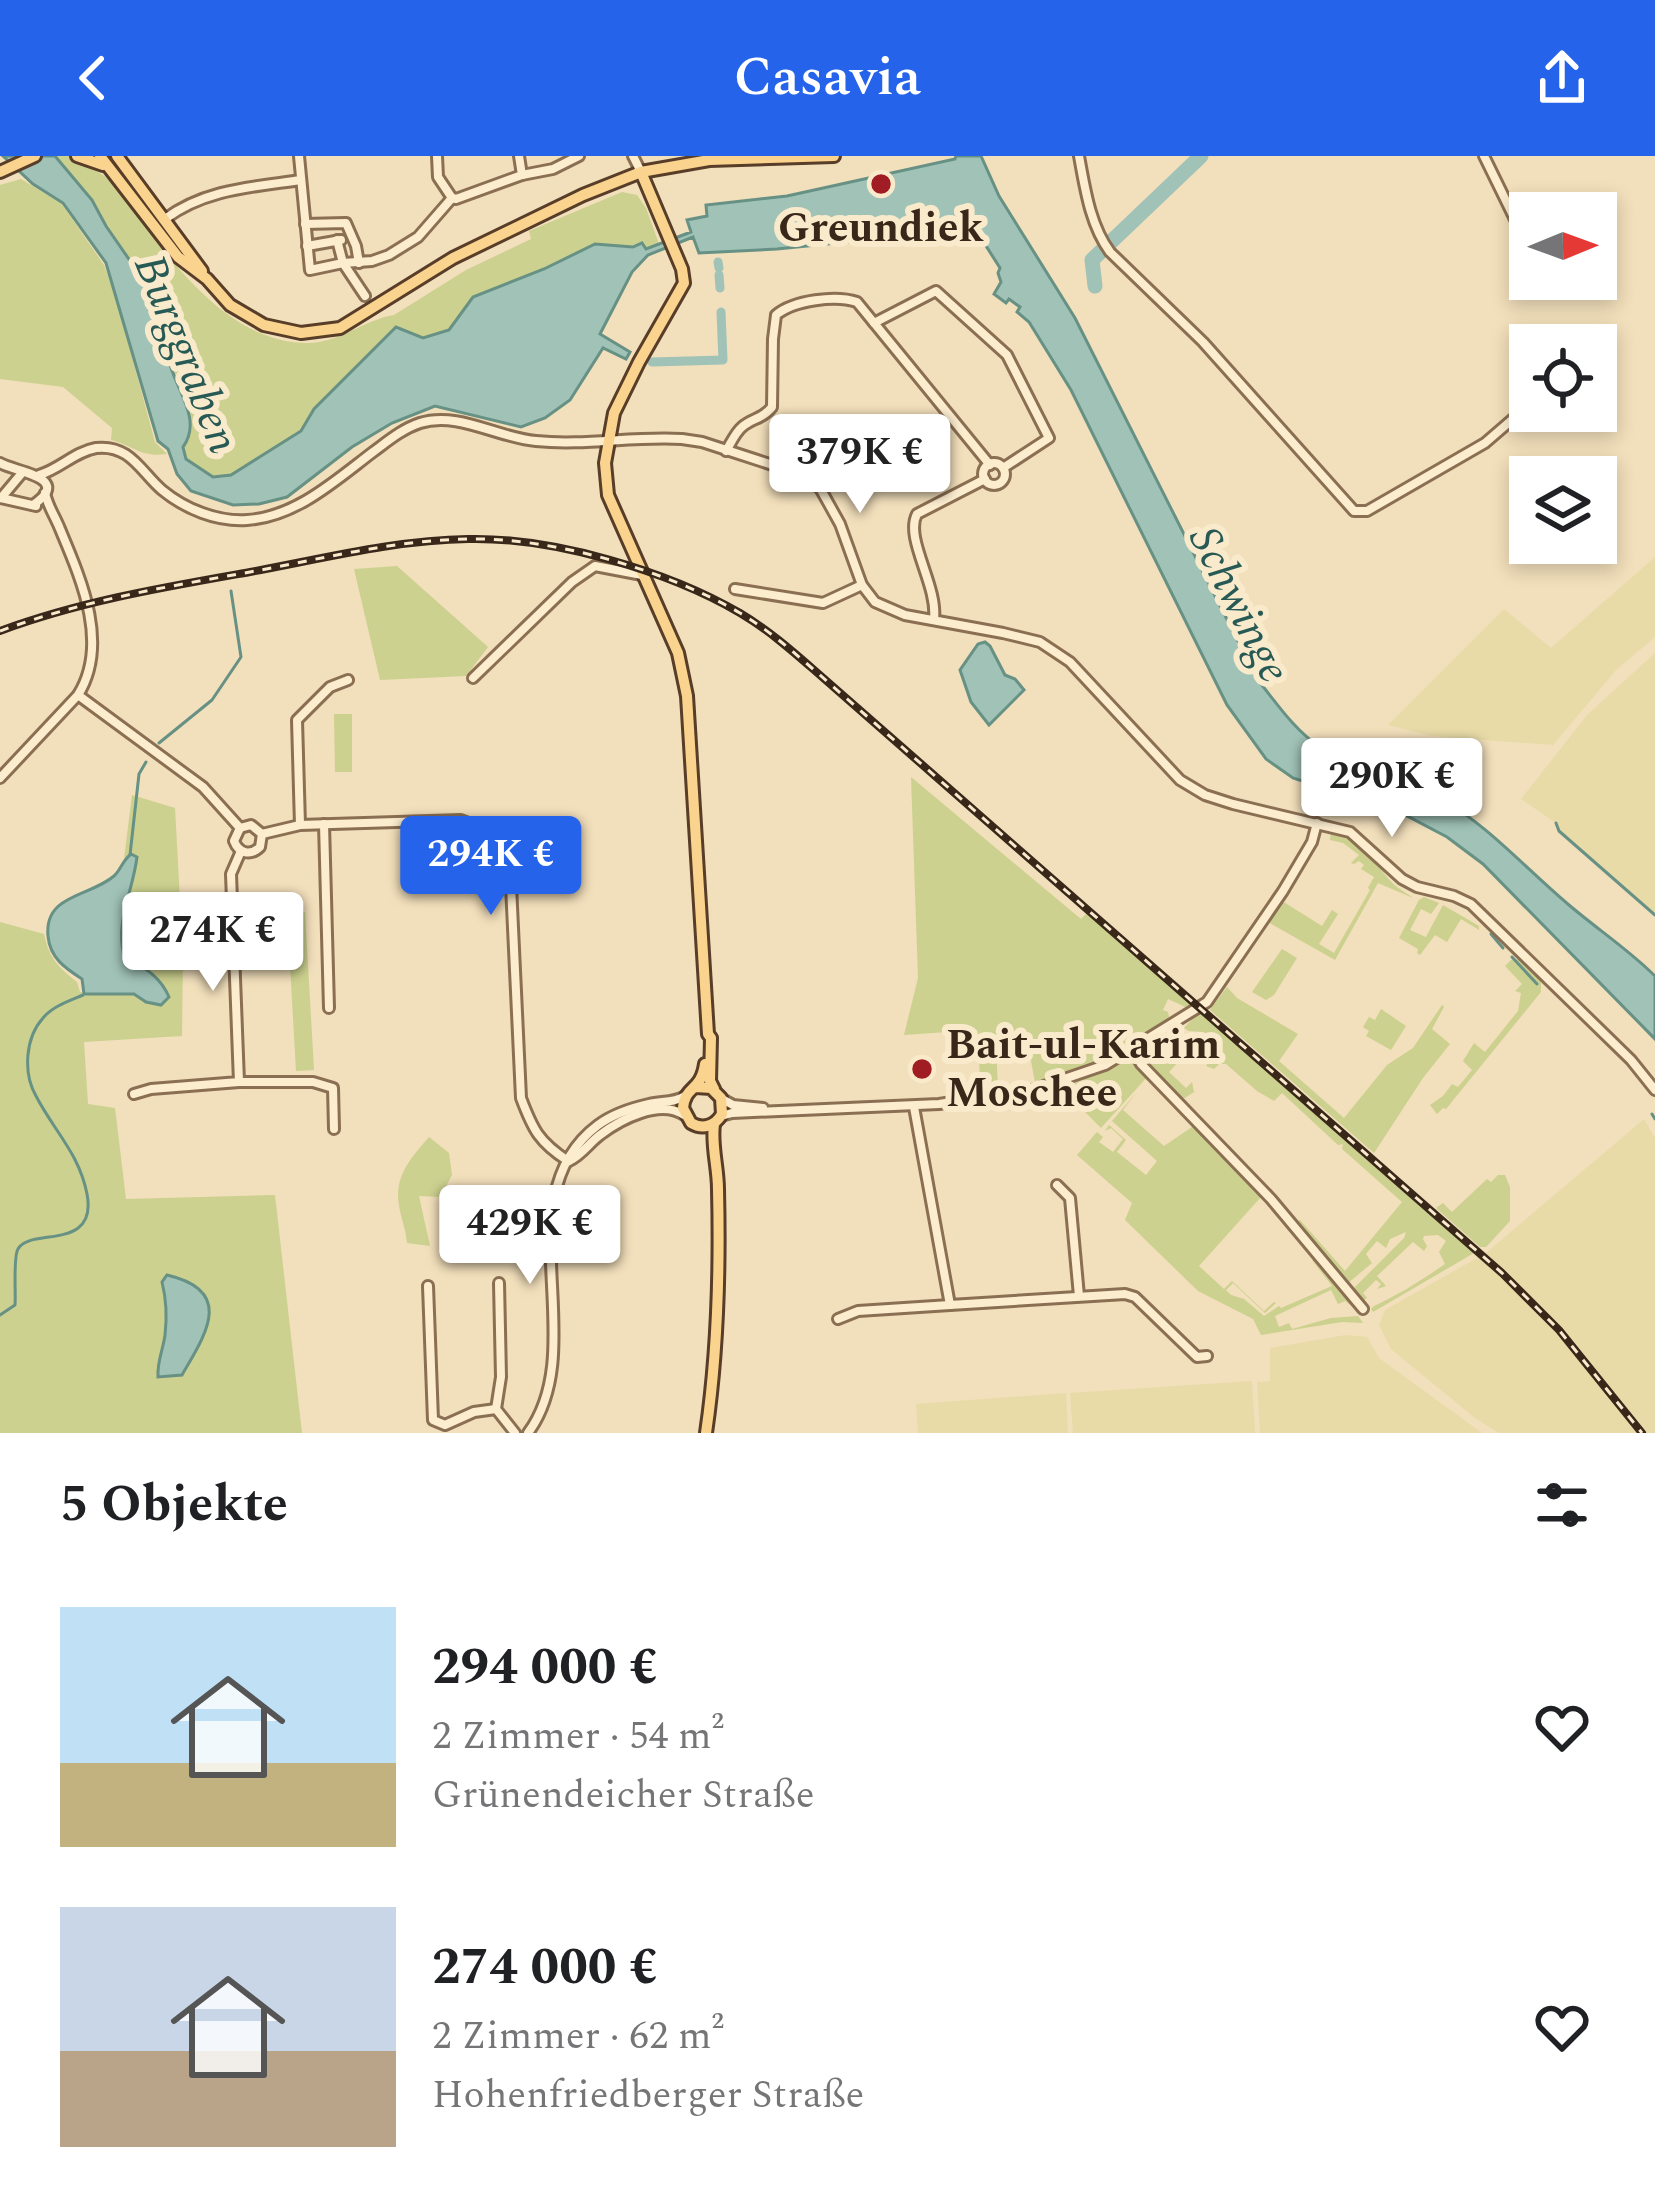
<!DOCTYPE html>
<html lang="de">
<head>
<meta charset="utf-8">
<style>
	body { margin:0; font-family:Spectral,serif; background:#f2f2f2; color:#202124; height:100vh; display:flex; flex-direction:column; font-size:45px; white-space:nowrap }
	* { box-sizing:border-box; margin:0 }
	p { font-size:39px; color:#757577 }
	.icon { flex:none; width:66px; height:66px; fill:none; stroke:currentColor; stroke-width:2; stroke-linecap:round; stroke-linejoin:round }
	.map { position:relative; height:1277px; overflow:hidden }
	.side { display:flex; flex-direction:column; background:#fff; flex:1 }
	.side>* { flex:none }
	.needle { width:78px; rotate:89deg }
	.buttons { position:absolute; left:1509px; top:36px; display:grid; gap:24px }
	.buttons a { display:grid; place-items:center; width:108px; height:108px; border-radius:0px; background:#fff; box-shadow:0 6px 18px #0003; font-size:60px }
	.price { position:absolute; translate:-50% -102px; padding:0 27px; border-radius:12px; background:#fff; color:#222; font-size:39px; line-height:78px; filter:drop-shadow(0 3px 6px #0008) }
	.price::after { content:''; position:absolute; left:50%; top:72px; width:36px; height:27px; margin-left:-18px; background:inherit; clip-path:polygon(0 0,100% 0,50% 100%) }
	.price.on { background:#2563eb; color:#fff }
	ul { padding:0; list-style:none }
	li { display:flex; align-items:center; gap:36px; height:300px; padding:0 60px }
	li span { display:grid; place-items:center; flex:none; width:336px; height:240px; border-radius:0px; color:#555 }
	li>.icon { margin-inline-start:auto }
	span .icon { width:144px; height:144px; fill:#fffc; stroke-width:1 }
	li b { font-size:51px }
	h2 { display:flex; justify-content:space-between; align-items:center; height:144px; padding:0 60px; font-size:51px }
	header { display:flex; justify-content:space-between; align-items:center; height:156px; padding:0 60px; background:#2563eb; color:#fff; font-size:54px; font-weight:600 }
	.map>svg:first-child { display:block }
	.farmland { fill:#e8dba8 }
	.green { fill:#ccd18f }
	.water { fill:#a0c2b7; stroke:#679185; stroke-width:3 }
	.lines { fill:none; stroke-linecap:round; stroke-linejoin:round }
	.stream { stroke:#679185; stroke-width:3 }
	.canal { stroke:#a0c2b7; stroke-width:9 }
	.river { stroke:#a0c2b7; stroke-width:15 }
	.minor-casing { stroke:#8b6f53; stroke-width:14 }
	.major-casing { stroke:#583d29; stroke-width:16 }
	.minor { stroke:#fcedcf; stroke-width:8 }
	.major { stroke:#fad48e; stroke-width:10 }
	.rail-casing { stroke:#39271a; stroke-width:8 }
	.rail { stroke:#f9eacc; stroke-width:3; stroke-dasharray:9; stroke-linecap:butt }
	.poi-dot { fill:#a01d24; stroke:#f9eacc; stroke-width:4.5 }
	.labels { text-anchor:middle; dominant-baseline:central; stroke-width:12; stroke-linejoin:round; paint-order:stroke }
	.poi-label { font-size:42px; font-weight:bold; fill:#39271a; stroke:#f9eacc }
	.water-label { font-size:45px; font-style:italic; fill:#275a55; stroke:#f9eacc }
</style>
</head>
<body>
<header><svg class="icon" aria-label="back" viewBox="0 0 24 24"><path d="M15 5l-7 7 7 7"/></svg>Casavia<svg class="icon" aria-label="share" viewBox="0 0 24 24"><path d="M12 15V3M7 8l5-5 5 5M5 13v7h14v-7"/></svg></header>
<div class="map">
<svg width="1655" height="1277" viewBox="0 0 1655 1277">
	<rect width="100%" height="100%" fill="#f2dfbb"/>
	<g class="farmland">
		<polygon points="1655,401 1655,481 1616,514 1553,589 1431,580 1388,569 1504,453 1551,492"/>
		<polygon points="1655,497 1655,759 1559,675 1556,667 1521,643 1588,558"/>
		<polygon points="1644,963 1655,982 1655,1277 1499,1277 1475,1262 1391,1193 1379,1169 1385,1154 1486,1097"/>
		<polygon points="1346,1179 1367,1181 1379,1202 1482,1277 1260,1277 1257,1226 1270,1225 1270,1192"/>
		<polygon points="1252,1225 1255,1277 1073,1277 1070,1237"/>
		<polygon points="1066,1237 1068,1277 918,1277 916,1248"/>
	</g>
	<g class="green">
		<path d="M55,0H77C87,12 102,16 113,27C126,41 135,58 146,72C185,123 237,186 306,187C338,188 363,164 394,159L466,114L531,83L529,75L622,36L637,39L646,52L659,88L646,93L594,88L544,113L473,141L449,174L423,182L396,171L314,253L301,275L231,319L213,321L186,303L177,231L167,196L170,163L106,70L92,44Z"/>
		<path d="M21,23L62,48L104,109L114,135L155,286L167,298C142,302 134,290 111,284L112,272L63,231L0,223V29Z"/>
		<polygon points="397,410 488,491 466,520 380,524 354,413"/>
		<polygon points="352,558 352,616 335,616 334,558"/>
		<polygon points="911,621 1081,763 1087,757 1196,852 1192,854 1168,843 1163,854 1168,856 1169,861 1165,868 1094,906 1035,927 1028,888 996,888 998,933 981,936 977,874 904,879 918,822"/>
		<path d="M132,639L175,652L183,799L182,880L84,886L88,948L115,952L126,1043L275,1039L302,1277H0V766L44,778C49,802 58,811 77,826L80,836L134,839L146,846L150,815L123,799C116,766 131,734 136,702L131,698L124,703Z"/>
		<path d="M1331,675C1371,679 1373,712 1397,731C1402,735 1408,738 1413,742L1378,727L1335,804L1268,766L1282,745L1322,770L1332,754L1338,758L1319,788L1334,797L1370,734L1368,732L1374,721L1361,713L1364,709L1359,705L1354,708L1351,707L1359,699L1343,687L1330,684Z"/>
		<polygon points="1424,741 1439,747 1431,758 1421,753 1410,774 1426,781 1443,749 1479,770 1479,774 1461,763 1447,786 1435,779 1420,799 1417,797 1418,793 1399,782 1419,744"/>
		<polygon points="287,756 305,756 314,914 296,915"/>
		<polygon points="1282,793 1297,802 1274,839 1266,844 1252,836"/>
		<polygon points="1520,803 1541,824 1541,836 1446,953 1443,952 1437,958 1430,949 1443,940 1452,928 1458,931 1472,914 1463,905 1474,887 1485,896 1518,855 1521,837 1515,835 1522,828 1505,810 1511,804"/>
		<polygon points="1227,831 1237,842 1298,878 1279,905 1344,962 1387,909 1413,892 1442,849 1444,851 1432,873 1450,888 1423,922 1374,997 1210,854"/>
		<polygon points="1381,853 1406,870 1391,894 1366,880 1369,875 1363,871 1369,861 1375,864"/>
		<path d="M1200,855L1474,1097L1373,1156L1371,1153L1374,1150C1400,1138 1422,1124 1445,1108L1439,1096L1446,1085L1438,1079L1424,1080L1423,1083L1427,1090L1424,1095L1413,1086L1377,1120L1386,1130L1377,1133L1381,1128L1376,1124L1363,1137L1367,1142L1363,1145L1353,1133L1404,1082L1406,1076L1390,1083L1386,1092L1377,1085L1366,1098L1372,1107L1347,1128L1299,1070L1298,1065L1300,1064L1345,1115L1402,1046L1342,993L1343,988L1338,989L1282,937L1274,945L1257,935L1226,908H1219L1214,913L1206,910L1222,891L1204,876L1189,875L1184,872Z"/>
		<path d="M1179,875L1186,881L1179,888L1187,896L1169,916L1186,932L1192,926L1194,936L1183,943L1179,942L1143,902C1145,885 1163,877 1179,875Z"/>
		<polygon points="1127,904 1135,907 1148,920 1101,972 1082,953 1069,930"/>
		<polygon points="1136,937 1123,954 1164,990 1195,969 1261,1041 1199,1110 1224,1133 1232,1125 1264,1155 1274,1146 1276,1147 1265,1157 1233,1127 1226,1134 1231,1139 1244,1143 1264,1160 1279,1150 1281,1152 1332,1130 1312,1104 1316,1103 1347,1138 1353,1151 1345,1145 1338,1148 1331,1134 1275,1160 1279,1171 1289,1167 1292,1173 1331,1162 1358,1160 1363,1167 1342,1166 1261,1179 1253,1163 1198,1135 1125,1064 1132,1047 1077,999 1097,976 1103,981 1099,986 1113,996 1123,983 1111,972 1105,975 1109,969 1126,984 1117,996 1146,1019 1157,1005 1112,965"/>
		<path d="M429,981L449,997L452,1019L440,1041L419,1040L430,1090L407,1087C406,1073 401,1063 399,1049C394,1020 411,1002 429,981Z"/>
		<polygon points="1498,1019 1505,1019 1510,1031 1510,1065 1486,1091 1480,1091 1436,1052 1443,1047 1452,1056 1487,1023 1491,1026"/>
	</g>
	<g class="water">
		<path d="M3,0H55L92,44L106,70L171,164C170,173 167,185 167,195C170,228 205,261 183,291L186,303L213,321L231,319L301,275L314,253L396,171L423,182L449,174L473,141L544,113L595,88L633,91L642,87L646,93L691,76L687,64L707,60L706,49L787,40L955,3L956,0H981L999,40L1075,162L1257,523C1276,546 1294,574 1320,591C1356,614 1403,621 1440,642C1489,670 1526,713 1569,749C1597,773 1628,793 1655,820V883L1483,708L1447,681L1407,660L1293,622L1266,603L1227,549L1071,234L1029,166L1017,156L1020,151L1009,143L1006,147L994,138L1001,126L998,117L1000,112L981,82L927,78L777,93L699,97L693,81L648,99L632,116L600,178L630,196L626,203L603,192L570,244L545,262L521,271L435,250L392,267L352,291L287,341L259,348L233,349L191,335L177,318L168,293L158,285L106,107L63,47L33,28Z"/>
		<polygon points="985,486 990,490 1005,519 1015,523 1024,534 989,569 971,546 960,514 978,488"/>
		<path d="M131,698L137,701C133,735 115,766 124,799C142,811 160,819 169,841L161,849L146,846L134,838H84L82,823C65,812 50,802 48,780C44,738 90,741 114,720C121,714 122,705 131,698Z"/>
		<path d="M167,1119C236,1135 205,1179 182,1219L158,1221C157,1205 163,1194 165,1179C167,1162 166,1142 162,1126Z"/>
	</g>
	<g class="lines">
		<g class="stream">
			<polyline points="159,587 212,544 241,501 231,435"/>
			<polyline points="1556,667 1559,675 1655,759"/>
			<polyline points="130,699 139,618 146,606"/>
			<polyline points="1491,778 1503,792"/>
			<polyline points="1512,801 1537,828"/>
			<polyline points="1652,958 1655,963"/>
			<path d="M0,1159L15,1149C16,1137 13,1101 18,1093C29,1071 98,1096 87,1038C79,997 54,975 36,940C23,917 25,882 43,862C53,850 69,845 83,839"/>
		</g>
		<g class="canal">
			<polyline points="718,106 719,112"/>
			<polyline points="719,119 720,132"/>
			<polyline points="652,206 723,204 721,156"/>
		</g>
		<polyline class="river" points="1095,130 1092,104 1201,0"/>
		<defs>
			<g id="minor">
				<polyline points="299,0 310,114 343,107 372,105 389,99 418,81 452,42"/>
				<polyline points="437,0 438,21 452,42"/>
				<polyline points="519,0 522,19"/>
				<polyline points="633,0 641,16"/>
				<path d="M1079,0C1085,32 1090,69 1110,96L1203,186L1354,355H1367L1485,287L1514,262"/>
				<polyline points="1484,0 1529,92"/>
				<polyline points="452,42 456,43 522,19 553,13 579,0"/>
				<path d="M165,63C205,33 253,31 301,24"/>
				<polyline points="305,68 346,67 356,90 359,107"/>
				<polyline points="337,84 343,107 365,140"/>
				<polyline points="307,90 341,84"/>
				<polyline points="874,167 936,135 1007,199 1049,282 1003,312"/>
				<path d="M726,295C731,287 735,277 742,271C752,262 763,263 772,251L773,183L776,159C794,144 836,139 857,146L990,309"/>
				<path d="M0,307C15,316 74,321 33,349"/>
				<circle cx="994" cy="318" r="11"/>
				<path d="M39,319C60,313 74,296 96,292C130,288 141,316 162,334C185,353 217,366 247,364C296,361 336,324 373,296C388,285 402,273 420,267C458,255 498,282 536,285C584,290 633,280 682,283L702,286L791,315L820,332L840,368L862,429L875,446L905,459L1003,477L1040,486L1070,506L1180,624L1205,639L1233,648L1350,676L1402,723L1417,731L1454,740L1471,748L1631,904L1655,934"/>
				<polyline points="1,342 36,350"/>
				<polyline points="1,342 22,317"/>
				<polyline points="735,433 823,447 862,429"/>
				<path d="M934,463C938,429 904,382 917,358L985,323"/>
				<polyline points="473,522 572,426 595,410 642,419"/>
				<polyline points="78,539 203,631 240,672"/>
				<path d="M0,622L78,539C110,488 81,423 60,373C55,360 48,351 45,337"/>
				<polyline points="324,668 329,852"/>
				<polyline points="300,669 297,564 330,531 348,524"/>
				<path d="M240,672L234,685C239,698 251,700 260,691L262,678"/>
				<polyline points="240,672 251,669 262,678"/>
				<path d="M262,678L300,669L461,664C487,673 501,682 510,708L521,942C533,974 539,986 568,1005"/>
				<polyline points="1132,893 1141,908 1271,1043 1363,1153"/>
				<polyline points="239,926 313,926 333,932 334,973"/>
				<polyline points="134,938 151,933 239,926 231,718 241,695"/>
				<polyline points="722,943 733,949 763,952"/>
				<polyline points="914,951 950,1149 1125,1138 1135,1141 1197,1201 1207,1200"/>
				<polyline points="721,960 732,957 939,948 1032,934 1105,909 1207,846 1283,735 1312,686 1317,667"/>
				<path d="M569,1005C582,999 589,987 600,979C621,963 660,943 684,959"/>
				<polyline points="1057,1029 1070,1042 1079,1140"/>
				<polyline points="499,1127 501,1221 496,1253 515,1277"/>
				<polyline points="428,1130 433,1264 445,1269 474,1256 496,1253"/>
				<polyline points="838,1163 858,1155 950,1149"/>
				<path d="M528,1277C593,1189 502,1041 598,969C613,958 631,952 649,948C662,945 674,947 685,940"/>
			</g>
			<g id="major">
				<polyline points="77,0 103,9"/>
				<polyline points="100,0 178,101 207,123 230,149 264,169 301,177 340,172 453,102 583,39 641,16 709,4 834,0"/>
				<polyline points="117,0 202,115"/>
				<polyline points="0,16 35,0"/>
				<polyline points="641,16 682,113 684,127 639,206 614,257 605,307 608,339 678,497 687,540 708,878 711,882 710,925 714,933"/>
				<path d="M696,931L711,932L721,942L722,958C715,970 703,974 691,967L683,952C685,929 701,936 705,908"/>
				<path d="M706,1277C718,1195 720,1115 718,1033C718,1011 711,989 714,968"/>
			</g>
		</defs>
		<use href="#minor" class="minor-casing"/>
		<use href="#major" class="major-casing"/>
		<use href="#minor" class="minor"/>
		<use href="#major" class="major"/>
		<defs>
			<path id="rail" d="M0,475C81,445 165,431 250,416C321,403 395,384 468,383C553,381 668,415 740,457C767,473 790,493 813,513L1502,1117L1559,1174L1642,1277"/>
		</defs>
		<use href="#rail" class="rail-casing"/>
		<use href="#rail" class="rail"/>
	</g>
	<g class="poi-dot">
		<circle cx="881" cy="28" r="12"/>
		<circle cx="922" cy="913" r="12"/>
	</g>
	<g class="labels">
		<g class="poi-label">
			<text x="881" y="72">Greundiek</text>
			<text x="946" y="889" text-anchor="start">Bait-ul-Karim<tspan x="946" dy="48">Moschee</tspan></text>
		</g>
		<g class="water-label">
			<text transform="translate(186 198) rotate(68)">Burggraben</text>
			<text transform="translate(1239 449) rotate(63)">Schwinge</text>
		</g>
	</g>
</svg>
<div class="buttons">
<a><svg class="needle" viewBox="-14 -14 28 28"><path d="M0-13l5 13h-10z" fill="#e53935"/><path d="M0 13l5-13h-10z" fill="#757577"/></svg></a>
<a><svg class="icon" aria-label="locate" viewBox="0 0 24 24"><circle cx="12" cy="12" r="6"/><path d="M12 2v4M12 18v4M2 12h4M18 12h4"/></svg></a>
<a><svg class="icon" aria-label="layers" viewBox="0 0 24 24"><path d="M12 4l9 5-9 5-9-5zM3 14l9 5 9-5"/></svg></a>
</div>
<b class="price" style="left:860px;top:360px">379K €</b>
<b class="price" style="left:1392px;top:684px">290K €</b>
<b class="price on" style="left:491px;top:762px">294K €</b>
<b class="price" style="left:213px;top:838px">274K €</b>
<b class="price" style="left:530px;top:1131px">429K €</b>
</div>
<section class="side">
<h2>5 Objekte<svg class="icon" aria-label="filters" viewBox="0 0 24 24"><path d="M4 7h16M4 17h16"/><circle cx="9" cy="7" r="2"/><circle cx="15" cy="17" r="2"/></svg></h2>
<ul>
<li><span style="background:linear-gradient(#bfe0f5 65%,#c2b280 0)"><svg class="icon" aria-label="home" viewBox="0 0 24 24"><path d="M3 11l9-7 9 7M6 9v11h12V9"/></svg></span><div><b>294 000 €</b><p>2 Zimmer · 54 m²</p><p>Grünendeicher Straße</p></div><svg class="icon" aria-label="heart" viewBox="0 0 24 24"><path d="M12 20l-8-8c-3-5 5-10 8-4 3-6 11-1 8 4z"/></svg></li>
<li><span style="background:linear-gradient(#c9d6e8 60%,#b9a48a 0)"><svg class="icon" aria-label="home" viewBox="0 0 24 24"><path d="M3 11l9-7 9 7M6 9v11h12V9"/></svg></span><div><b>274 000 €</b><p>2 Zimmer · 62 m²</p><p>Hohenfriedberger Straße</p></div><svg class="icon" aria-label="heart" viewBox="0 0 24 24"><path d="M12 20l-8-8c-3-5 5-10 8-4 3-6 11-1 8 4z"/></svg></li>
</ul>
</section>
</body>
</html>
